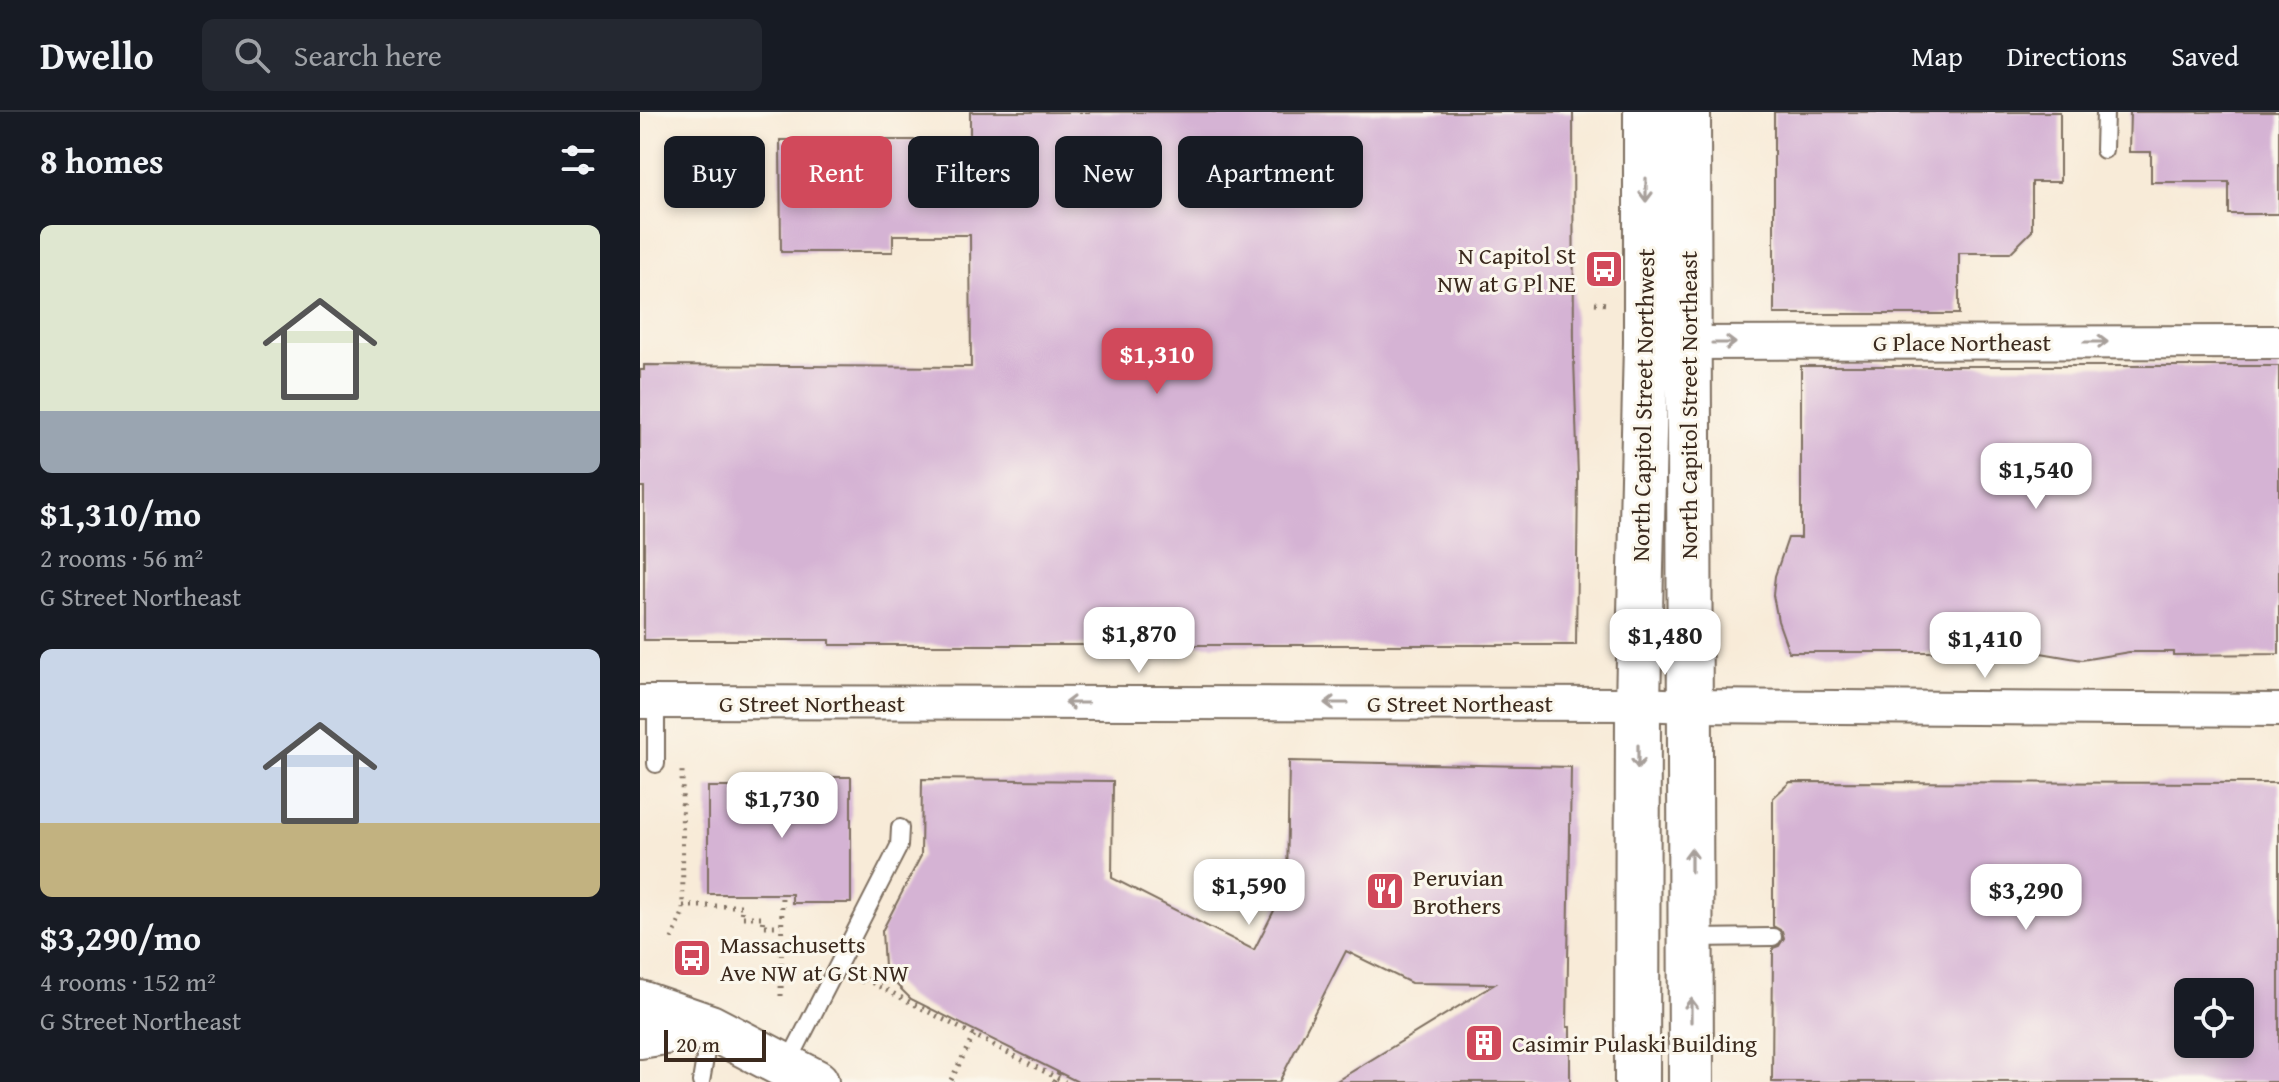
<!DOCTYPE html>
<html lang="en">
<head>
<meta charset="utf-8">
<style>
	body { margin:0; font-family:"Gentium Book Plus",serif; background:#242831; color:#f1f3f6; height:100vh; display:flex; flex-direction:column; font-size:30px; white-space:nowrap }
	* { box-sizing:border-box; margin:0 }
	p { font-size:26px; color:#9ea1a6 }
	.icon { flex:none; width:44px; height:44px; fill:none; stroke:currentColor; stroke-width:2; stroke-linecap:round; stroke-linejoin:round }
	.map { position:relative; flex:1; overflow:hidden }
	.sheet { display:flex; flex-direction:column; background:#171b24; width:640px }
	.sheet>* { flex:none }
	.top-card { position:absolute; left:24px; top:24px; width:760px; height:72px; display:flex; gap:16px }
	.tools { position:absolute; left:1534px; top:866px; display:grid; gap:16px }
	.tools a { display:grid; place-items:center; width:80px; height:80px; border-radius:12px; background:#171b24; box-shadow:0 4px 12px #0003; font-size:40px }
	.scale { position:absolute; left:24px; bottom:20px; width:102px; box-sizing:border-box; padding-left:8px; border:4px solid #3b2a1e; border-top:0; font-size:22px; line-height:28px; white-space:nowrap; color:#3b2a1e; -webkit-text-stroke:6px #fbf7ec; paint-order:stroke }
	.price { position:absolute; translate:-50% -68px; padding:0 18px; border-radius:16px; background:#fff; color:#222; font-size:26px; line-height:52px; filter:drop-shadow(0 2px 4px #0008) }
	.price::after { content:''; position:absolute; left:50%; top:48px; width:24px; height:18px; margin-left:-12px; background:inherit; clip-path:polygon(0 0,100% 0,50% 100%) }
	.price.current { background:#d1495b; color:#fff }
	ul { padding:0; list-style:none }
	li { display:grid; align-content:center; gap:16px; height:424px; padding:0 40px }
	li span { display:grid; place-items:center; height:248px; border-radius:12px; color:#555 }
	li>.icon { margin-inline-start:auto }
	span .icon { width:144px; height:144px; fill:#fffc; stroke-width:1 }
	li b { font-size:34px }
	h2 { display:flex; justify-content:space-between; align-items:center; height:96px; padding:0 40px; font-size:34px }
	.pill { padding:0 28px; border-radius:12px; background:#171b24; box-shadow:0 4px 12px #0003; font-size:28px; line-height:72px }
	.pill.current { background:#d1495b; color:#fff }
	header { display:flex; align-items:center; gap:48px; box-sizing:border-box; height:112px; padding:0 40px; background:#171b24; border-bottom:2px solid #363941 }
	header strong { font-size:38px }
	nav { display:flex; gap:44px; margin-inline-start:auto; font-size:28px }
	.search { width:560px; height:72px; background:#242831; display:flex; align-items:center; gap:20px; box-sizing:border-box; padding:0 28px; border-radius:12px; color:#9ea1a6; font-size:30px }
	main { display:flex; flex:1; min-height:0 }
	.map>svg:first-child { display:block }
	.building { fill:#d5b3d4; fill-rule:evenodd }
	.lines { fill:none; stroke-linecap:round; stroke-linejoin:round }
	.service-casing { stroke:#7d6e5f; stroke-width:20 }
	.minor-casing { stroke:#7d6e5f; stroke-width:36 }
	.tertiary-casing { stroke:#7d6e5f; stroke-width:44 }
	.primary-casing { stroke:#7d6e5f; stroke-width:48 }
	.path { stroke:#7d6e5f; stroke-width:5; stroke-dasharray:2 6; stroke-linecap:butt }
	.service { stroke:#fff; stroke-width:16 }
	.minor { stroke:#fff; stroke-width:32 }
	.tertiary { stroke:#fff; stroke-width:40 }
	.primary { stroke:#fff; stroke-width:44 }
	.oneway { stroke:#a79f9a }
	.labels { text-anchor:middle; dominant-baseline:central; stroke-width:6; stroke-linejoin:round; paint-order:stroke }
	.poi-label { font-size:24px; fill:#3b2a1e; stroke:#fbf7ec; text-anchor:start }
	.street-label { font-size:24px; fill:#3b2a1e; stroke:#fbf7ec }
</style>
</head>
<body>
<header>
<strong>Dwello</strong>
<div class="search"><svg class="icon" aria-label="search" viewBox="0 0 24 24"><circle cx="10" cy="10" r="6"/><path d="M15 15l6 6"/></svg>Search here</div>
<nav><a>Map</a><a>Directions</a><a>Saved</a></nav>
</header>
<main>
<section class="sheet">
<h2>8 homes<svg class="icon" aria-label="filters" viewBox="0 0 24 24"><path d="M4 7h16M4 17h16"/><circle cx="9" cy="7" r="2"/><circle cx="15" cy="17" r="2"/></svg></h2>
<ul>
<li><span style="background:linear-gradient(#dfe7d0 75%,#9aa5b1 0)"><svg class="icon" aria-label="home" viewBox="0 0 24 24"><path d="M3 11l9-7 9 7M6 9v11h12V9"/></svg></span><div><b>$1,310/mo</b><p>2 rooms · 56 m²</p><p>G Street Northeast</p></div></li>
<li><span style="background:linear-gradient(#c9d6e8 70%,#c2b280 0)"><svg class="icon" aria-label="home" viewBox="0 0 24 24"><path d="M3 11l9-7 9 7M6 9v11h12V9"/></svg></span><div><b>$3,290/mo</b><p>4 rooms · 152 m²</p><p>G Street Northeast</p></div></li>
</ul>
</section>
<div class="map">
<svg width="1639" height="970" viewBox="0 0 1639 970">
	<rect width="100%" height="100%" fill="#fbf7ec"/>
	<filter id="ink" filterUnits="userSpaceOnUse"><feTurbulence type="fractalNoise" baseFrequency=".0125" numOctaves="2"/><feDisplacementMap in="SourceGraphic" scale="16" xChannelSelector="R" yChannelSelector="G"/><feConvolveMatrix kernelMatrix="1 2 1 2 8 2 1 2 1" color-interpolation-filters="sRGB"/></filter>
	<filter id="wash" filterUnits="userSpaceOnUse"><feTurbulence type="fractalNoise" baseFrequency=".006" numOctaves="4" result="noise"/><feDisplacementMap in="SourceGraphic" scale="32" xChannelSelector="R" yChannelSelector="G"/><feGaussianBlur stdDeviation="1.8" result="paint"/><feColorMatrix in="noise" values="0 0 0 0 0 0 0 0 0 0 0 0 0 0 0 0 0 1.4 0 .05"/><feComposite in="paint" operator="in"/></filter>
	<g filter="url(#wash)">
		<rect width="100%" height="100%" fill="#f8ebd8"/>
		<g id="blocks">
			<g class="building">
				<polygon points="330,0 933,0 934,247 938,365 936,533 190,533 190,528 4,528 4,375 0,375 0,258 4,258 4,253 331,255 330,123 253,123 253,140 141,140 140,28 330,28"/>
				<polygon points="1134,0 1420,0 1420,70 1392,70 1392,119 1370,141 1319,141 1319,202 1134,202"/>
				<polygon points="1490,0 1639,0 1639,102 1589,102 1589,70 1511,70 1511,40 1489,40"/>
				<polygon points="1161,254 1639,254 1639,542 1533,543 1533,540 1489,540 1442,548 1395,540 1149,540 1138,509 1133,483 1135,464 1148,426 1161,426"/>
				<polygon points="649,649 931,655 927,915 930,915 930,970 695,970 855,872 771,871 706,839 639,970 438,970 271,887 253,869 244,855 242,819 281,744 282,667 473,669 472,766 614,838 647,773"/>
				<polygon points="151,665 211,665 211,791 152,791 152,782 68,782 68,675 151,675"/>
				<path d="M1150,670L1639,671V970H1132L1133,836L1139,834L1144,826L1142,819L1133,814V686ZM1548,880H1600V932H1548Z"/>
			</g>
		</g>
	</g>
	<g filter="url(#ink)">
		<use href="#blocks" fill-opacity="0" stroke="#7d6e5f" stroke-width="2"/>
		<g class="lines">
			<defs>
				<g id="service">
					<polyline points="1464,38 1465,0"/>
					<polyline points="16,652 16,590"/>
					<polyline points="1053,826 1133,825"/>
					<polyline points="147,953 259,734 260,716"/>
					<polyline points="61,970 70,916"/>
				</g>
				<g id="minor">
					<polyline points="1029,231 1639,230"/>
					<polyline points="0,590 998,592 1050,594 1639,598"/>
				</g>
				<polyline id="tertiary" points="0,926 70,915"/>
				<g id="primary">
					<polyline points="1048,0 1051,970"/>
					<polyline points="0,891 70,915 176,970"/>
					<polyline points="997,970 998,592 1006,231 1006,0"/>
				</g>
			</defs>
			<use href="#service" class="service-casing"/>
			<use href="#minor" class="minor-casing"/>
			<use href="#tertiary" class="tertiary-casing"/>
			<use href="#primary" class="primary-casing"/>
			<g class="path">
				<polyline points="955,191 970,192"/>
				<polyline points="43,794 102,794 101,805 123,805 122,814 141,814"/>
				<polyline points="32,827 43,801 42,658"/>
				<polyline points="220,871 223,866 425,970"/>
				<polyline points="141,884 142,782"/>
				<polyline points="311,968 334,923"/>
				<polyline points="414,970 421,957"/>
			</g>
			<use href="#service" class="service"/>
			<use href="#minor" class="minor"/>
			<use href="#tertiary" class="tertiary"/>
			<use href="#primary" class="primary"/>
		</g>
		<defs><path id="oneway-shaft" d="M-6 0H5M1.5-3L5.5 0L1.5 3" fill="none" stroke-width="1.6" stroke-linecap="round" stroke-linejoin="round" transform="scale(2)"/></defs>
		<g class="oneway">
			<use href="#oneway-shaft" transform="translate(1006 78) rotate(90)"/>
			<use href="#oneway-shaft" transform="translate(1456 230)"/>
			<use href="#oneway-shaft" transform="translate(1084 231)"/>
			<use href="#oneway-shaft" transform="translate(436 591) rotate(-180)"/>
			<use href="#oneway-shaft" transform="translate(696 591) rotate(-180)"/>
			<use href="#oneway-shaft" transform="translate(998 645) rotate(90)"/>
			<use href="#oneway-shaft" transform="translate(1051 748) rotate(-90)"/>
			<use href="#oneway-shaft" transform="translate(1051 898) rotate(-90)"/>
		</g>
	</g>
	<defs>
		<symbol id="bus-square" viewBox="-11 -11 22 22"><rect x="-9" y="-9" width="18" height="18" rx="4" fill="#d1495b" stroke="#fbf7ec"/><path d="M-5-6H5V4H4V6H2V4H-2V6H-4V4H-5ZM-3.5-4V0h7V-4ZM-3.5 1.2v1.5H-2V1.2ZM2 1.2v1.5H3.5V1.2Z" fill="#fff"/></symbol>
		<symbol id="restaurant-square" viewBox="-11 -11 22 22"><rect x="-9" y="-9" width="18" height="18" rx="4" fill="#d1495b" stroke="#fbf7ec"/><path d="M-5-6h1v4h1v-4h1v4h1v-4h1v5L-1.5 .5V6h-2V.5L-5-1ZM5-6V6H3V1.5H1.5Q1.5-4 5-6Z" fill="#fff"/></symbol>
		<symbol id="building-square" viewBox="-11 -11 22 22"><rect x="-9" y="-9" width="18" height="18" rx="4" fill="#d1495b" stroke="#fbf7ec"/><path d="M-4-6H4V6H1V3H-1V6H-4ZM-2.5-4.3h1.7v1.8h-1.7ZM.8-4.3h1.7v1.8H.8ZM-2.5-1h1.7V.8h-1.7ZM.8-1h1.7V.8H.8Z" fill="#fff"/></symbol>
	</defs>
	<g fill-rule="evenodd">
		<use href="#bus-square" x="942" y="135" width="44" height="44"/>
		<use href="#restaurant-square" x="723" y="757" width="44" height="44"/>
		<use href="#bus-square" x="30" y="824" width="44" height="44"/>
		<use href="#building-square" x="822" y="909" width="44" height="44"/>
	</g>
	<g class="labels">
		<g class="poi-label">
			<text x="936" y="143" text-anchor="end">N Capitol St<tspan x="936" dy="28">NW at G Pl NE</tspan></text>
			<text x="773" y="765">Peruvian<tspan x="773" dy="28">Brothers</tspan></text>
			<text x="80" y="832">Massachusetts<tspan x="80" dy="28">Ave NW at G St NW</tspan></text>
			<text x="872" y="931">Casimir Pulaski Building</text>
		</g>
		<g class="street-label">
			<text x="1322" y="230">G Place Northeast</text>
			<text transform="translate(1003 293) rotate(-89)">North Capitol Street Northwest</text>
			<text transform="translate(1048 293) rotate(-90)">North Capitol Street Northeast</text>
			<text x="172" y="591">G Street Northeast</text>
			<text x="820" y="591">G Street Northeast</text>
		</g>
	</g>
</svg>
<div class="tools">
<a><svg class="icon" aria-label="locate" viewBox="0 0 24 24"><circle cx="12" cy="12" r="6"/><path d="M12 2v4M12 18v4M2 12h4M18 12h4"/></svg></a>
</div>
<div class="scale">20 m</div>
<b class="price current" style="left:517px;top:284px">$1,310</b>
<b class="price" style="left:1396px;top:399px">$1,540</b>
<b class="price" style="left:499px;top:563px">$1,870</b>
<b class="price" style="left:1025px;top:565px">$1,480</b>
<b class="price" style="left:1345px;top:568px">$1,410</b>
<b class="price" style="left:142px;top:728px">$1,730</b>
<b class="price" style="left:609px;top:815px">$1,590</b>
<b class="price" style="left:1386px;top:820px">$3,290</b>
<div class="top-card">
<a class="pill">Buy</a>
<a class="pill current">Rent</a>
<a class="pill">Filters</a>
<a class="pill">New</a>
<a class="pill">Apartment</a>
</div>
</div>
</main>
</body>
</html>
